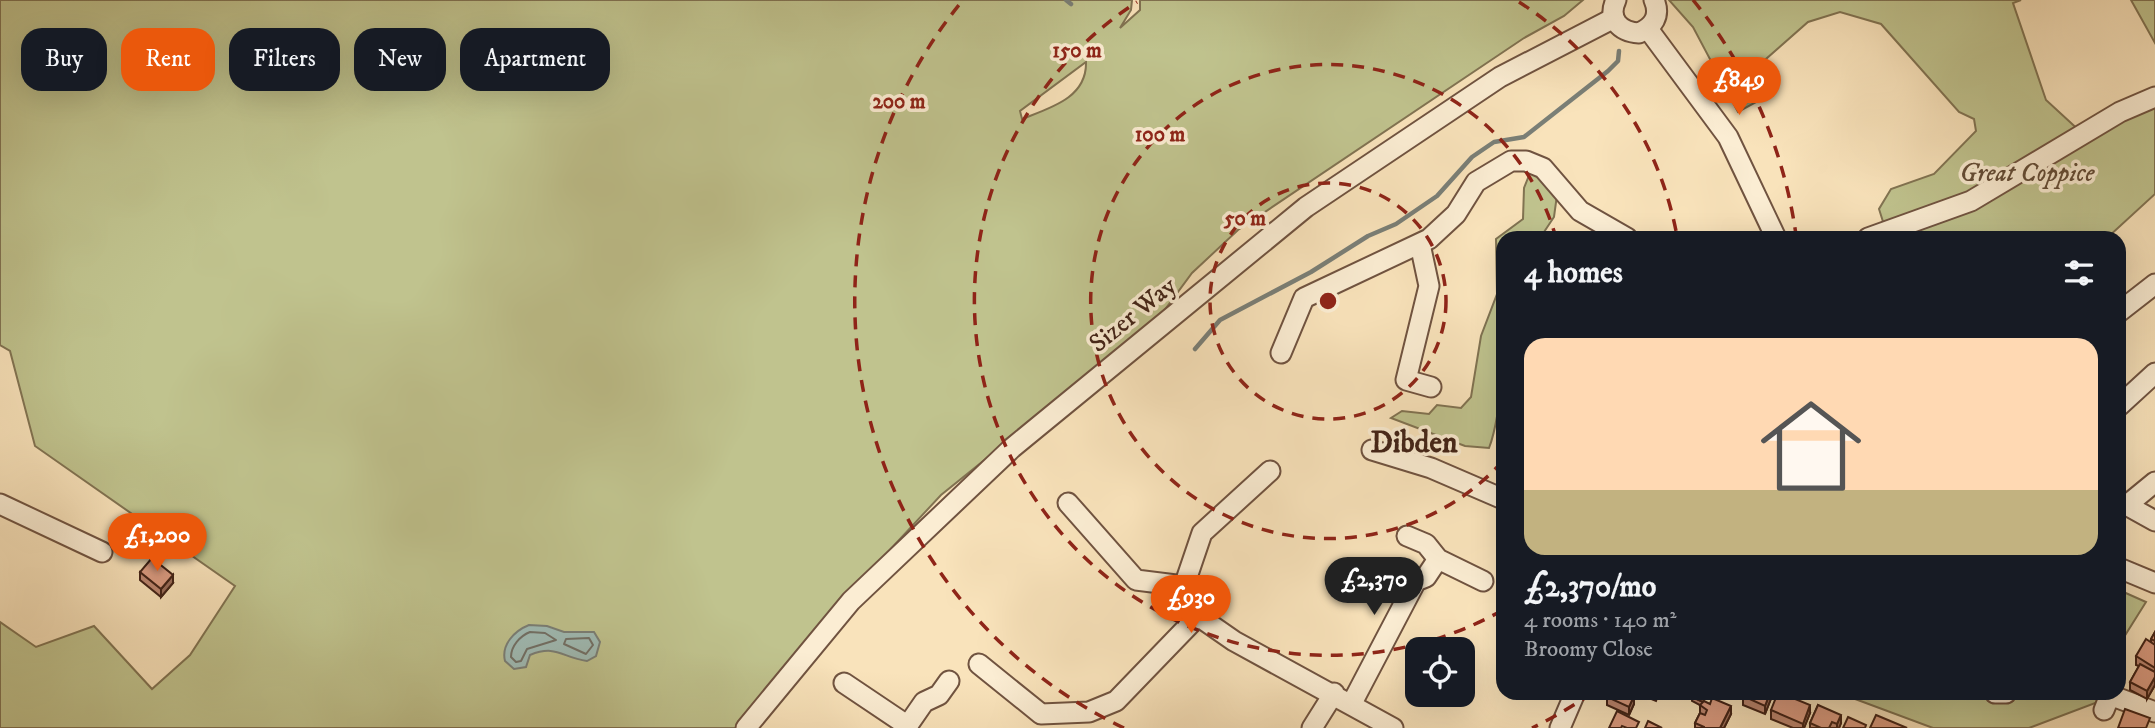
<!DOCTYPE html>
<html lang="en">
<head>
<meta charset="utf-8">
<style>
	body { margin:0; font-family:"IM FELL DW Pica",serif; background:#20242c; color:#f1f3f6; height:100vh; display:flex; flex-direction:column; font-size:26px; white-space:nowrap }
	* { box-sizing:border-box; margin:0 }
	p { font-size:23px; color:#9ea1a6 }
	.icon { flex:none; width:38px; height:38px; fill:none; stroke:currentColor; stroke-width:2; stroke-linecap:round; stroke-linejoin:round }
	.map { position:relative; flex:1; overflow:hidden }
	.side { position:absolute; left:1496px; top:231px; width:630px; height:469px; display:flex; flex-direction:column; background:#171b24; border-radius:21px; box-shadow:0 7px 28px #0002 }
	.side>* { flex:none }
	.hud { position:absolute; left:21px; top:28px; width:665px; height:63px; display:flex; gap:14px }
	.tools { position:absolute; left:1405px; top:637px; display:grid; gap:14px }
	.tools a { display:grid; place-items:center; width:70px; height:70px; border-radius:14px; background:#171b24; box-shadow:0 7px 28px #0002; font-size:35px }
	.price { position:absolute; translate:-50% -60px; padding:0 16px; border-radius:24px; background:#ea580c; color:#fff; font-size:23px; line-height:46px; filter:drop-shadow(0 2px 4px #0008) }
	.price::after { content:''; position:absolute; left:50%; top:42px; width:21px; height:16px; margin-left:-10px; background:inherit; clip-path:polygon(0 0,100% 0,50% 100%) }
	.price.current { background:#222; color:#fff }
	ul { padding:0; list-style:none }
	li { display:grid; align-content:center; gap:14px; height:371px; padding:0 28px }
	li+li { border-top:2px solid #363941 }
	li span { display:grid; place-items:center; height:217px; border-radius:21px; color:#555 }
	li>.icon { margin-inline-start:auto }
	span .icon { width:126px; height:126px; fill:#fffc; stroke-width:1 }
	li b { font-size:30px }
	h2 { display:flex; justify-content:space-between; align-items:center; height:84px; padding:0 28px; font-size:30px }
	.tag { padding:0 24px; border-radius:21px; background:#171b24; box-shadow:0 7px 28px #0002; font-size:24px; line-height:63px }
	.tag.current { background:#ea580c; color:#fff }
	.map>svg:first-child { display:block }
	.green { fill:#c0c38e; stroke:#817352; stroke-width:2; fill-rule:evenodd }
	.water { fill:#a0bdb7; stroke:#7a7f77; stroke-width:2 }
	.lines { fill:none; stroke-linecap:round; stroke-linejoin:round }
	.shore { stroke:#717067; stroke-width:2 }
	.stream { stroke:#7a7f77; stroke-width:4.5 }
	.minor-casing { stroke:#705340; stroke-width:23 }
	.minor { stroke:#fbedd3; stroke-width:19 }
	.wall { fill:#bc8670; stroke:#422317; stroke-width:2 }
	.shaded-wall { fill:#996d5b; stroke:#422317; stroke-width:2 }
	.building { fill:#db9c82; stroke:#422317; stroke-width:2 }
	.ring { fill:none; stroke:#8f2418; stroke-width:3.5; stroke-dasharray:12 9 }
	.labels { text-anchor:middle; dominant-baseline:central; stroke-width:7; stroke-linejoin:round; paint-order:stroke }
	.park-label { font-size:26px; font-style:italic; fill:#624b35; stroke:#fbedd3 }
	.street-label { font-size:26px; fill:#422317; stroke:#fbedd3 }
	.quarter-label { font-size:30px; font-weight:bold; fill:#422317; stroke:#fbedd3 }
	.centre { fill:#8f2418; stroke:#fbedd3; stroke-width:3.5 }
	.ring-label { font-size:21px; text-anchor:middle; font-weight:bold; fill:#8f2418; stroke:#fbedd3; stroke-width:7; stroke-linejoin:round; paint-order:stroke }
</style>
</head>
<body>
<div class="map">
<svg width="2155" height="728" viewBox="0 0 2155 728">
	<rect width="100%" height="100%" fill="#f9e3bb"/>
	<filter id="stains"><feTurbulence type="fractalNoise" baseFrequency=".00286" numOctaves="4"/><feColorMatrix values="0 0 0 0 .2 0 0 0 0 .09 0 0 0 0 .02 0 0 0 .5 -.17"/></filter>
	<radialGradient id="worn" r=".72"><stop offset=".6" stop-color="#630" stop-opacity="0"/><stop offset="1" stop-color="#630" stop-opacity=".3"/></radialGradient>
	<g class="green">
		<path d="M0,0H1132L1131,10L1120,28L1140,10V0H1583L1564,16L1524,38L1238,230L1192,273L1155,323L941,495L873,568L740,728H0V622L36,647L94,626L152,689L190,655L235,586L35,446L10,351L0,345ZM1086,62C1087,98 1050,108 1022,119L1020,111Z"/>
		<path d="M1669,0H2021L2013,3L2046,100L2083,134L2155,97V194L2107,238H1985L1979,233C1948,243 1915,239 1885,228L1879,209L1891,189L1934,174L1976,131L1974,119L1959,112L1881,24L1840,12L1808,22L1758,66L1760,100L1738,112L1693,27Z"/>
		<polygon points="2131,0 2155,0 2155,43"/>
		<path d="M1530,173L1545,180L1557,195L1554,217L1540,238H1503V388C1497,408 1497,428 1489,448L1465,446L1391,418L1402,411L1429,414L1437,405L1461,408L1471,397L1481,336L1497,294L1496,239L1523,219L1524,188Z"/>
		<polygon points="2119,590 2146,602 2119,645"/>
		<polygon points="1839,693 1981,693 2000,700 2016,698 2019,693 2102,693 2098,702 2029,728 1933,728"/>
	</g>
	<path class="water" d="M529,625L547,626L564,632H594L600,642L596,656L587,661C562,658 557,644 530,655L526,667L514,669L505,661C501,645 514,631 529,625Z"/>
	<g class="lines">
		<g class="shore">
			<path d="M530,632L545,633L556,640L527,649L521,661L516,662L511,657C511,646 520,636 530,632Z"/>
			<polygon points="589,638 593,645 586,654 564,644 566,639"/>
		</g>
		<g class="stream">
			<polyline points="1066,0 1071,4"/>
			<polyline points="1195,349 1220,320 1311,272 1368,236 1396,224 1437,196 1472,157 1494,142 1524,137 1608,71 1618,61 1619,51"/>
		</g>
		<defs>
			<g id="minor">
				<path d="M1616,0C1607,19 1620,32 1639,33C1653,27 1661,16 1654,0"/>
				<polyline points="1648,29 1728,137 1776,238"/>
				<polyline points="1868,238 1971,201 2120,112 2155,97"/>
				<polyline points="1420,244 1429,286 1406,380 1431,387"/>
				<polyline points="2119,312 2155,284"/>
				<polyline points="1281,353 1304,298 1429,239 1456,214 1476,182 1511,161 1526,161 1543,168 1580,211 1627,238"/>
				<polyline points="2119,406 2155,373"/>
				<polyline points="1372,450 1431,468 1503,499"/>
				<polyline points="1270,471 1202,533 1184,586 1198,616 1234,641 1393,728"/>
				<polyline points="2119,501 2155,521"/>
				<polyline points="1068,503 1136,580 1184,586"/>
				<polyline points="0,504 102,552"/>
				<polyline points="2127,505 2155,482"/>
				<polyline points="1407,536 1426,544 1438,559 1483,581"/>
				<polyline points="2119,568 2155,583"/>
				<polyline points="979,664 1041,714 1089,712 1116,701 1198,616"/>
				<polyline points="844,683 908,726"/>
				<polyline points="1995,693 2006,693"/>
				<polyline points="1352,703 1416,581 1426,577 1438,559"/>
				<polyline points="2104,710 2110,695 2155,712"/>
				<polyline points="746,728 851,601 1012,448 1306,207 1500,77 1614,18"/>
				<polyline points="906,728 924,702 939,695 949,681"/>
				<polyline points="1312,728 1334,693"/>
				<polyline points="1560,728 1575,693"/>
			</g>
		</defs>
		<use href="#minor" class="minor-casing"/>
		<use href="#minor" class="minor"/>
	</g>
	<g class="wall">
		<polygon points="140,572 173,583 161,597 140,580"/>
		<polygon points="2155,632 2155,685 2147,699 2130,690 2130,682 2139,666 2136,665 2136,656 2151,642 2151,639"/>
		<polygon points="1644,693 1658,693 1658,695 1656,701 1644,696"/>
		<polygon points="1741,693 1772,693 1772,696 1765,714 1743,705 1743,698 1741,697"/>
		<polygon points="1631,694 1634,704 1629,715 1607,705 1607,697"/>
		<polygon points="1692,697 1731,714 1724,728 1695,728 1695,723 1700,713 1700,705 1692,701"/>
		<polygon points="1818,705 1841,723 1839,728 1810,728 1810,723"/>
		<polygon points="1771,710 1810,713 1804,728 1793,728 1771,719"/>
	</g>
	<g class="shaded-wall">
		<polygon points="173,575 173,583 161,597 161,589"/>
		<polygon points="2155,677 2155,685 2147,699 2147,691"/>
		<polygon points="1724,693 1734,693 1724,697"/>
		<polygon points="1770,693 1772,693 1772,696 1765,714 1765,706"/>
		<polygon points="1634,696 1634,704 1629,715 1629,707"/>
		<polygon points="1810,705 1810,713 1804,728 1803,728 1803,724"/>
		<polygon points="1731,706 1731,714 1724,728 1720,728"/>
		<polygon points="1841,715 1841,723 1839,728 1837,728 1837,724"/>
	</g>
	<g class="building">
		<polygon points="152,558 173,575 161,589 140,572"/>
		<polygon points="2155,632 2155,641 2151,639"/>
		<polygon points="2146,639 2155,645 2155,668 2136,656"/>
		<polygon points="2140,664 2155,672 2155,677 2147,691 2130,682"/>
		<polygon points="1608,693 1628,693 1634,696 1629,707 1607,697"/>
		<polygon points="1646,693 1657,693 1656,697"/>
		<polygon points="1694,693 1707,693 1703,702 1692,697"/>
		<polygon points="1745,693 1770,693 1765,706 1743,696"/>
		<polygon points="1783,694 1810,705 1803,724 1771,710 1777,695 1782,697"/>
		<polygon points="1712,698 1731,706 1720,728 1704,728 1704,727 1695,723 1700,713 1705,715 1707,710 1700,705 1704,701 1710,704"/>
		<polygon points="1818,705 1841,715 1837,724 1832,722 1829,728 1821,728 1810,723"/>
		<polygon points="2125,709 2150,718 2146,728 2118,728"/>
		<polygon points="1617,711 1639,722 1636,728 1627,728 1622,726 1621,728 1609,728"/>
		<polygon points="1876,715 1907,728 1870,728"/>
		<polygon points="1848,717 1866,725 1865,728 1843,728"/>
		<polygon points="1648,721 1662,728 1645,728"/>
	</g>
	<g class="ring">
		<circle cx="1328" cy="301" r="118"/>
		<path d="M1503 461A237 237 0 1 1 1556 238"/>
		<path d="M1503 610A355 355 0 0 1 1137 2M1519 2A355 355 0 0 1 1677 236"/>
		<path d="M1592 693A473 473 0 0 1 1532 728M1124 728A473 473 0 0 1 963 0M1693 0A473 473 0 0 1 1796 235"/>
	</g>
	<g class="labels">
		<g class="park-label">
			<text x="2027" y="173">Great Coppice</text>
		</g>
		<g class="street-label">
			<text transform="translate(1133 315) rotate(-39)">Sizer Way</text>
		</g>
		<g class="quarter-label">
			<text x="1414" y="443">Dibden</text>
		</g>
	</g>
	<circle cx="1328" cy="301" r="10" class="centre"/>
	<g class="ring-label">
		<text x="1077" y="57">150 m</text>
		<text x="899" y="108">200 m</text>
		<text x="1160" y="141">100 m</text>
		<text x="1245" y="225">50 m</text>
	</g>
	<rect width="100%" height="100%" filter="url(#stains)"/>
	<rect width="100%" height="100%" fill="url(#worn)"/>
</svg>
<div class="tools">
<a><svg class="icon" aria-label="locate" viewBox="0 0 24 24"><circle cx="12" cy="12" r="6"/><path d="M12 2v4M12 18v4M2 12h4M18 12h4"/></svg></a>
</div>
<b class="price" style="left:1739px;top:117px">£849</b>
<b class="price" style="left:157px;top:573px">£1,200</b>
<b class="price current" style="left:1374px;top:617px">£2,370</b>
<b class="price" style="left:1191px;top:635px">£930</b>
<div class="hud">
<a class="tag">Buy</a>
<a class="tag current">Rent</a>
<a class="tag">Filters</a>
<a class="tag">New</a>
<a class="tag">Apartment</a>
</div>
<section class="side">
<h2>4 homes<svg class="icon" aria-label="filters" viewBox="0 0 24 24"><path d="M4 7h16M4 17h16"/><circle cx="9" cy="7" r="2"/><circle cx="15" cy="17" r="2"/></svg></h2>
<ul>
<li><span style="background:linear-gradient(#ffd9b3 70%,#c2b280 0)"><svg class="icon" aria-label="home" viewBox="0 0 24 24"><path d="M3 11l9-7 9 7M6 9v11h12V9"/></svg></span><div><b>£2,370/mo</b><p>4 rooms · 140 m²</p><p>Broomy Close</p></div></li>
</ul>
</section>
</div>
</body>
</html>
